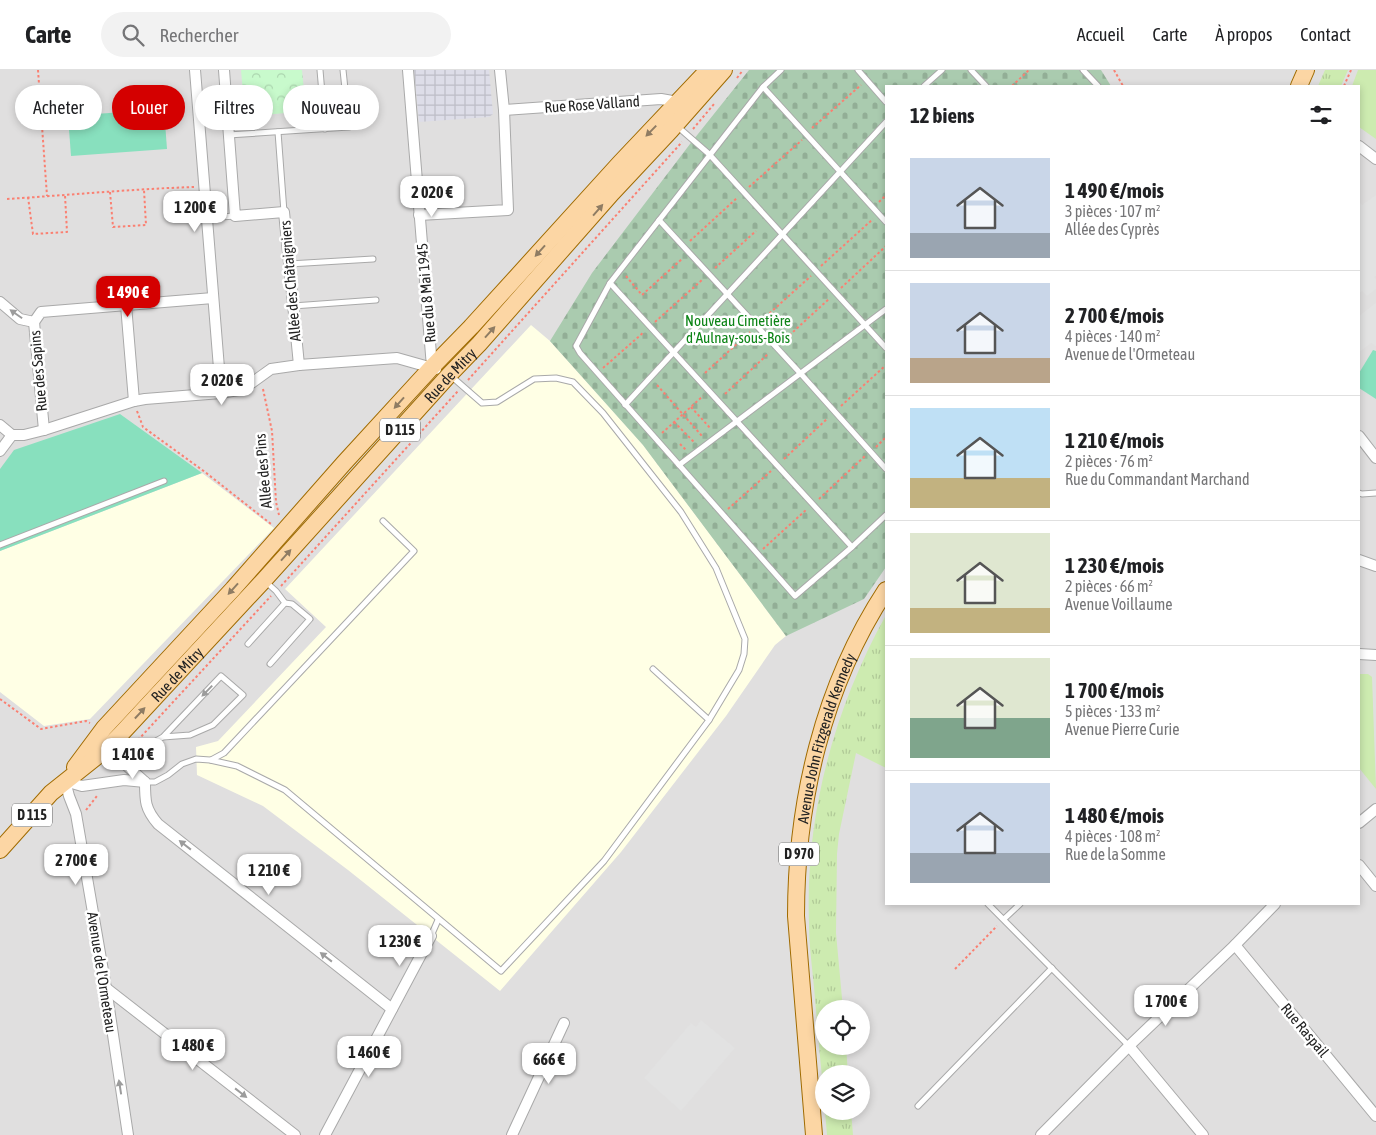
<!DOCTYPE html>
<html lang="fr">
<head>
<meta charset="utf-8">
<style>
	body { margin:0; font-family:"Asap Condensed",sans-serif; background:#f2f2f2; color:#202124; height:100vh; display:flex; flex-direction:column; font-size:19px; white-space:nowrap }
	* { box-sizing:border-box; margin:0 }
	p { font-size:16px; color:#757577 }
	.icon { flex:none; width:28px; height:28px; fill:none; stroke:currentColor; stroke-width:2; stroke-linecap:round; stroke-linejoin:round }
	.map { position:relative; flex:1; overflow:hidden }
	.side { position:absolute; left:885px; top:15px; width:475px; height:820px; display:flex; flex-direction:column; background:#fff; border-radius:0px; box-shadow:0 2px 8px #0003 }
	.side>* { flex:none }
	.hud { position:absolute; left:15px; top:15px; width:475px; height:45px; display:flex; gap:10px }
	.tools { position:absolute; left:815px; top:930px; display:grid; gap:10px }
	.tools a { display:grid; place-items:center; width:55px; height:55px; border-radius:50%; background:#fff; box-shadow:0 2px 8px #0003; font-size:25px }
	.price { position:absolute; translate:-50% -42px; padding:0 11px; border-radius:10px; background:#fff; color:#222; font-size:16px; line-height:32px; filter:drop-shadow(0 1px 2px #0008) }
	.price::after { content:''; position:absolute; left:50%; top:30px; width:15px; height:11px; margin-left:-8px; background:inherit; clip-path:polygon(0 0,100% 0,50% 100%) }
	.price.on { background:#d40000; color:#fff }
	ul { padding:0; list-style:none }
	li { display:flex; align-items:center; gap:15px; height:125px; padding:0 25px }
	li+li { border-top:1px solid #e0e0e0 }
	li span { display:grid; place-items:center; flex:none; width:140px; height:100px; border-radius:0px; color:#555 }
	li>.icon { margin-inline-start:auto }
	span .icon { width:60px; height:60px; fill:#fffc; stroke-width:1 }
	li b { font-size:21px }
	h2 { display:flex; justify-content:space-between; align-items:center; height:60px; padding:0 25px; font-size:21px }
	.pill { padding:0 18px; border-radius:22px; background:#fff; box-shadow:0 2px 8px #0003; font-size:18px; line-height:45px }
	.pill.on { background:#d40000; color:#fff }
	header { display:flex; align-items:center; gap:30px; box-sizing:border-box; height:70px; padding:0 25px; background:#fff; border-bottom:1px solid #e0e0e0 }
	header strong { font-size:24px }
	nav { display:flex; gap:28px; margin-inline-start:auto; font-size:18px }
	.search { width:350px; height:45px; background:#f2f2f2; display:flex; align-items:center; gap:12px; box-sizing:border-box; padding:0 18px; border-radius:28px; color:#757577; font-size:19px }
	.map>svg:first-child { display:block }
	.residential { fill:#e0dfdf; fill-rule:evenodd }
	.education { fill:#ffffe5 }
	.grass { fill:url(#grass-tufts) }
	.cemetery { fill:url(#cemetery-stones) }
	.park { fill:url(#park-crowns) }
	.garden { fill:#cdebb0 }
	.pitch { fill:#88e0be }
	.parking { fill:#e2e2e2 }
	.plaza { fill:url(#plaza-grid) }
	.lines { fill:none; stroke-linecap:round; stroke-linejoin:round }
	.service-casing { stroke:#a9a9a9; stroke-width:7 }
	.minor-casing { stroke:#a9a9a9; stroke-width:12 }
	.primary-casing { stroke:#a06b00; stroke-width:18 }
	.path { stroke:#fa8072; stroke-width:2; stroke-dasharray:2.5 2.5; stroke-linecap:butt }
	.service { stroke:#fff; stroke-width:5 }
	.minor { stroke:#fff; stroke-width:10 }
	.primary { stroke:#fcd6a4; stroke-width:16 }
	.oneway { fill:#8f7c63 }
	.oneway2 { fill:#9c9c9c }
	.labels { text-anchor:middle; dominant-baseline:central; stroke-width:5; stroke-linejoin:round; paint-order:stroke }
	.shield { fill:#fff; stroke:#646464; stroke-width:1 }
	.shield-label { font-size:14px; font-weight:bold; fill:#222 }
	.street-label { font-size:15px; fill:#222; stroke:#fff }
	.park-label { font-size:15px; fill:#0c8416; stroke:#fff }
</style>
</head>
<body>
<header>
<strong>Carte</strong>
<div class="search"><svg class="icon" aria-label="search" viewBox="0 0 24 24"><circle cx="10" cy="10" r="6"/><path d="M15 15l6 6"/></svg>Rechercher</div>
<nav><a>Accueil</a><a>Carte</a><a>À propos</a><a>Contact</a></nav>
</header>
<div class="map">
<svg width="1376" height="1065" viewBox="0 0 1376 1065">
	<defs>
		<pattern id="grass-tufts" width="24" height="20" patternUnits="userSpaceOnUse" patternTransform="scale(1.25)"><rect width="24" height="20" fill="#cdebb0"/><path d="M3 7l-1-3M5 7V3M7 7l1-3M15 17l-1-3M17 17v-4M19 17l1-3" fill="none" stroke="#b0c997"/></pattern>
		<pattern id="cemetery-stones" width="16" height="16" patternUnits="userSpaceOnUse" patternTransform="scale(1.25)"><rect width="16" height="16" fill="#aacbaf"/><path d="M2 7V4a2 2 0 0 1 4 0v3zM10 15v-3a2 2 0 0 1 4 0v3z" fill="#92ae96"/></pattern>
		<pattern id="park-crowns" width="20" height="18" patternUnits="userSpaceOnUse" patternTransform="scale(1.25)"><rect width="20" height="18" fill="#c8facc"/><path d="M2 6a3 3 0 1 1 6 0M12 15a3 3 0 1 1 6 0" fill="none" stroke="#acd6af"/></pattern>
		<pattern id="plaza-grid" width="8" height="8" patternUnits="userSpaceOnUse" patternTransform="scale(1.25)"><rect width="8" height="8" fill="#dddde8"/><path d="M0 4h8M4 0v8" fill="none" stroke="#bdbdc7"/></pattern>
	</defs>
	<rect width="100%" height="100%" fill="#f2efe9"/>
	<path class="residential" d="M0,0H1376V1065H0ZM886,16H1359V834H886ZM824,939H861V976H824ZM824,1004H861V1041H824Z"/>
	<g class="education">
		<polygon points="531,255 550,271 643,375 786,566 775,575 726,646 621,782 500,921 348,800 263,736 197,705 196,677 218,671 326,557 285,519"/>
		<polygon points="202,403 274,458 90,649 44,656 0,622 0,481"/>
	</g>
	<g class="grass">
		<polygon points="1325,0 1348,0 1341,16 1318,16"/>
		<path d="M886,545V698L856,683L839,764L837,784L836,863L843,939H824V976H846L848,1004H824V1026C820,990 817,953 814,917C812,896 809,874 809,853C805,745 834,639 886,545Z"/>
		<polygon points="825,1041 851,1041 853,1065 827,1065"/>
	</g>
	<polygon class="cemetery" points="749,0 1101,0 1111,16 886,16 886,497 864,529 786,566 643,375 550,271 592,203 690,74"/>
	<polygon class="park" points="241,0 302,0 306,41 245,47"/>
	<g class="garden">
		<polygon points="1358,0 1376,0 1376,69 1359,57 1359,16 1352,16"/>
		<polygon points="1359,604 1368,604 1372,607 1376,719 1359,698"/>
	</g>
	<g class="pitch">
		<polygon points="164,39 167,79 71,86 68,46"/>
		<polygon points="1373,280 1376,281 1376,329 1359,318 1359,303"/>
		<polygon points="120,344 202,403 0,481 0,399 14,380"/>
	</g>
	<g class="parking">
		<polygon points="1376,125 1376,206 1374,207 1376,209 1376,219 1367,226 1362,221 1359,223 1359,131 1362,135"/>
		<polygon points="1376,233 1376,276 1371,273 1359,282 1359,246"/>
		<polygon points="701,950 735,978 681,1041 644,1008 691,953 696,957"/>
	</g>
	<polygon class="plaza" points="414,0 489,0 493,44 489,47 419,52"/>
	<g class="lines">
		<defs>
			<g id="service">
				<polyline points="320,0 325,59"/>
				<polyline points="781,0 763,17 610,213 576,276 580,283 795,526 852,477 886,445"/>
				<polyline points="858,0 886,32"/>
				<polyline points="971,0 986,16"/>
				<polyline points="1083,0 1098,16"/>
				<polyline points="924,16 942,0"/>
				<polyline points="763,17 886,152"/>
				<polyline points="678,57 709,84 886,278"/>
				<polyline points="278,62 284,142"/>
				<polyline points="228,65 349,57 343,0"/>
				<polyline points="207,148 235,146"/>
				<polyline points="659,150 801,304 886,399"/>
				<polyline points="289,194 373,189"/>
				<polyline points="610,213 852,477"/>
				<polyline points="293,236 376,230"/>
				<polyline points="451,306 482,333 497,332 534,309 556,308 573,312 603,343 681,442 716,498 745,569 744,584 739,600 709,650"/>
				<polyline points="625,335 886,52"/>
				<polyline points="679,395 886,239"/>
				<polyline points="1359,423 1362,424 1376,423"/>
				<polyline points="0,475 164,411"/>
				<polyline points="248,574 285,533 276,521 266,512"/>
				<polyline points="270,594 310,549 292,534 285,533"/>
				<polyline points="211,690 224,683 414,481 383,451"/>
				<polyline points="123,693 138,681 163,667 221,606 243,625 213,655 190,665 163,667"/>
				<polyline points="145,712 155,712 168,705 182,694 196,689 210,690 237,696 285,720 501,901 604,791 709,650 653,599"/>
				<polyline points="988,834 1129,976"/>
				<polyline points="1004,849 1020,834"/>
				<polyline points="431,866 438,850"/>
				<polyline points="918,1036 1052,898"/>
			</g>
			<g id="minor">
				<polyline points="195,0 221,323"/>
				<polyline points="224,0 235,146 284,142 299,295"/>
				<polyline points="408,0 432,297"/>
				<polyline points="504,40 661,29 678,32"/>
				<polyline points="1359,76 1376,89"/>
				<polyline points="419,145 508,140 504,40 500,0"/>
				<polyline points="0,232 20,249 34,252"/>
				<polyline points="126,235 134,331"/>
				<polyline points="34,252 41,242 213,228"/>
				<polyline points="34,252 44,360"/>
				<polyline points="0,355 12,365"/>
				<polyline points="12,365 24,365 44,360 134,331 145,329 221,323 238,320 253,312 271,299 299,295 397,288 436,299"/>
				<polyline points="1359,366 1376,388"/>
				<polyline points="0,381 12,365"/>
				<polyline points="1359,490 1376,496"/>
				<polyline points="1359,584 1376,585"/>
				<path d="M119,667L117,687L145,712C145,731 145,739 158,754L392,939"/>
				<polyline points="65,711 69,726 76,744 106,918 128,1065"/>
				<polyline points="65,711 82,716 124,710 145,712"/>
				<polyline points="1359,753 1376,739"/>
				<polyline points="1359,795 1376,816"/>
				<polyline points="1235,875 1376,1046"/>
				<polyline points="106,918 295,1065"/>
				<polyline points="1129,976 1203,1065"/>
				<polyline points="325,1065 431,866"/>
				<polyline points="512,1065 564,953"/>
				<polyline points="1041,1065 1129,976 1235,875 1275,834"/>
			</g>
			<g id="primary">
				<polyline points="1299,16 1306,0"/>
				<polyline points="75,697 104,658 233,519 344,393 432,297 471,257 620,93 708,0"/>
				<path id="s1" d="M0,780L51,723L105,680L119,666L264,510L449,305L479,274L612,123L671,60L724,0"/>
				<path id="s2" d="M814,1065L796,846C796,732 823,616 886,520"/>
			</g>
		</defs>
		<use href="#service" class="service-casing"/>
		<use href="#minor" class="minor-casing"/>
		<use href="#primary" class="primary-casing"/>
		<g class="path">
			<polyline points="38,0 47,126"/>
			<polyline points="1114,0 1123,16"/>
			<polyline points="737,8 743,0"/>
			<polyline points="1012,16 1029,0"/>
			<polyline points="1344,16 1351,0"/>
			<polyline points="812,58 861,15"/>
			<polyline points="693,59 714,34"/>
			<polyline points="749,117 802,70"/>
			<polyline points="110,122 113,157 146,155 144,120"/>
			<polyline points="28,127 33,164 67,162 65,125"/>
			<path d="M7,129C70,125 132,119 194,117"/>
			<polyline points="879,132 886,125"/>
			<polyline points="690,171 738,127"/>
			<polyline points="821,196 873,149"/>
			<polyline points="715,198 756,161"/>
			<polyline points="626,206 642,225 683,188"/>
			<polyline points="841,218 886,176"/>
			<polyline points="762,250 811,206"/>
			<polyline points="655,252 702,210"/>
			<polyline points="782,272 830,228"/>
			<polyline points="603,298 644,262"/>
			<polyline points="705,303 750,262"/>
			<polyline points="468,310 682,72"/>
			<polyline points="657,315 702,366"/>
			<polyline points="263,319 272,361 276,432 279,445"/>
			<polyline points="725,324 769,283"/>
			<polyline points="841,336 886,295"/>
			<polyline points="691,337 711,359"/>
			<polyline points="137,341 143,357 205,402 271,454"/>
			<polyline points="674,352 695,373"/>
			<polyline points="662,363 703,326"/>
			<polyline points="680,374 686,380"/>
			<polyline points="876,377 886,367"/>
			<polyline points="784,389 828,348"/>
			<polyline points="819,429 865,386"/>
			<polyline points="728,439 771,401"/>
			<polyline points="763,479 806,440"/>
			<polyline points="281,516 458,321"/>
			<polyline points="0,629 41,659 86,651 90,653"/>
			<polyline points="138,670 271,526"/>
			<polyline points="86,740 97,726"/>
			<polyline points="955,899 997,856"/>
		</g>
		<use href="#service" class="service"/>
		<use href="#minor" class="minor"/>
		<use href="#primary" class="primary"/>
	</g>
	<defs><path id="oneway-solid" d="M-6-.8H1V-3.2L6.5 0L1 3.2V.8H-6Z" transform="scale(1.25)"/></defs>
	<g class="oneway">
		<use href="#oneway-solid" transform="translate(651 61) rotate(134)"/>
		<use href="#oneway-solid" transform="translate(598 140) rotate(-49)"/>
		<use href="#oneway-solid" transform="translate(540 181) rotate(132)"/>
		<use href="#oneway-solid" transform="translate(490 262) rotate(-48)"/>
		<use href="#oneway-solid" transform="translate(399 333) rotate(132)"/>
		<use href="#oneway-solid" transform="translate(286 485) rotate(-48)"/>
		<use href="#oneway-solid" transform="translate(233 519) rotate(132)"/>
		<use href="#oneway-solid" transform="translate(140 643) rotate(-47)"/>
	</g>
	<g class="oneway2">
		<use href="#oneway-solid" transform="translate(16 244) rotate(-145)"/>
		<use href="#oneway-solid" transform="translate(207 621) rotate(134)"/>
		<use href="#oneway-solid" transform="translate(185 775) rotate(-142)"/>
		<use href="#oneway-solid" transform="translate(326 887) rotate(-142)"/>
		<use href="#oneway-solid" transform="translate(120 1017) rotate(-99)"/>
		<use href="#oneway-solid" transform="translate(241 1023) rotate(38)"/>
	</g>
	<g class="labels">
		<g class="shield">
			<rect x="380" y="348.5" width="40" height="23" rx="4"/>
			<rect x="12" y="733.5" width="40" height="23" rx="4"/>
			<rect x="779" y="772.5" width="40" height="23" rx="4"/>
		</g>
		<g class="shield-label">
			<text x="400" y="360">D 115</text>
			<text x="32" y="745">D 115</text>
			<text x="799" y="784">D 970</text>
		</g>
		<g class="street-label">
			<text transform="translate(592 34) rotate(-4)">Rue Rose Valland</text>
			<text transform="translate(290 211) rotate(-95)">Allée des Châtaigniers</text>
			<text transform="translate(426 223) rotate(-95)">Rue du 8 Mai 1945</text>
			<text transform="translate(38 301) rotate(-95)">Rue des Sapins</text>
			<text stroke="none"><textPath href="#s1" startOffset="655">Rue de Mitry</textPath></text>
			<text transform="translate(263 401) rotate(-95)">Allée des Pins</text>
			<text stroke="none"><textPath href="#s1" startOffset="250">Rue de Mitry</textPath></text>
			<text stroke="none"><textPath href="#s2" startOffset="401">Avenue John Fitzgerald Kennedy</textPath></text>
			<text transform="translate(102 902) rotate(81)">Avenue de l'Ormeteau</text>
			<text transform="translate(1305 960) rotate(50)">Rue Raspail</text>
		</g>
		<g class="park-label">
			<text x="738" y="250">Nouveau Cimetière<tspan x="738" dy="17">d'Aulnay-sous-Bois</tspan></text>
		</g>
	</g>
</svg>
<div class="tools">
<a><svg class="icon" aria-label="locate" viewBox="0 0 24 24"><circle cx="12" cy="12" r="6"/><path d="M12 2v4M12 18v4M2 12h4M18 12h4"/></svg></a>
<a><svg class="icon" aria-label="layers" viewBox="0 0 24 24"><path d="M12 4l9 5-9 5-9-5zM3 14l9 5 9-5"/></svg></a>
</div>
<b class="price" style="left:432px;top:148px">2 020 €</b>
<b class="price" style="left:195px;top:163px">1 200 €</b>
<b class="price on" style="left:128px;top:248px">1 490 €</b>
<b class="price" style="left:222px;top:336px">2 020 €</b>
<b class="price" style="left:133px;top:710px">1 410 €</b>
<b class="price" style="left:76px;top:816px">2 700 €</b>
<b class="price" style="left:269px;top:826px">1 210 €</b>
<b class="price" style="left:400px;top:897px">1 230 €</b>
<b class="price" style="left:1166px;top:957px">1 700 €</b>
<b class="price" style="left:193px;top:1001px">1 480 €</b>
<b class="price" style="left:369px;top:1008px">1 460 €</b>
<b class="price" style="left:549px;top:1015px">666 €</b>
<div class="hud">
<a class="pill">Acheter</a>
<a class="pill on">Louer</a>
<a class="pill">Filtres</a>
<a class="pill">Nouveau</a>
</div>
<section class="side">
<h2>12 biens<svg class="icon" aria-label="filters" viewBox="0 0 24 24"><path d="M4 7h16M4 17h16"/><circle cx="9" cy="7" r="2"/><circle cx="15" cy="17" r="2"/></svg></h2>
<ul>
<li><span style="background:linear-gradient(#c9d6e8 75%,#9aa5b1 0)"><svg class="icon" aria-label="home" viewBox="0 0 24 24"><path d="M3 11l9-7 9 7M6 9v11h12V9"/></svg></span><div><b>1 490 €/mois</b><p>3 pièces · 107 m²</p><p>Allée des Cyprès</p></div></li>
<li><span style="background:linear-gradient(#c9d6e8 75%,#b9a48a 0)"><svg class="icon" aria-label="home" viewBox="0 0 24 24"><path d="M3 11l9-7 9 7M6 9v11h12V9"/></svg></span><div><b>2 700 €/mois</b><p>4 pièces · 140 m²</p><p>Avenue de l'Ormeteau</p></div></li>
<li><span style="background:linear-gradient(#bfe0f5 70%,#c2b280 0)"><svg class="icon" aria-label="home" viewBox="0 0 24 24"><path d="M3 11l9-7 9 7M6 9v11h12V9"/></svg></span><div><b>1 210 €/mois</b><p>2 pièces · 76 m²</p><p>Rue du Commandant Marchand</p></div></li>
<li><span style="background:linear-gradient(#dfe7d0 75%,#c2b280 0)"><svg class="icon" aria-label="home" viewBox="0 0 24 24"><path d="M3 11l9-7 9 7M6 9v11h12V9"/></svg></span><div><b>1 230 €/mois</b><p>2 pièces · 66 m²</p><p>Avenue Voillaume</p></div></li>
<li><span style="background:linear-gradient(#dfe7d0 60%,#7fa58c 0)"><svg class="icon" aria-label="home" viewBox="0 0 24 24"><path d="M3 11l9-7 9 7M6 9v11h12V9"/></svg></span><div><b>1 700 €/mois</b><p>5 pièces · 133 m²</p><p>Avenue Pierre Curie</p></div></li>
<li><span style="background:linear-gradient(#c9d6e8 70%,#9aa5b1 0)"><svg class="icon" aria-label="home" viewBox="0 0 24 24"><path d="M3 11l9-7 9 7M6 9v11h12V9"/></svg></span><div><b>1 480 €/mois</b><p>4 pièces · 108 m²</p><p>Rue de la Somme</p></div></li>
</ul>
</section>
</div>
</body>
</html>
